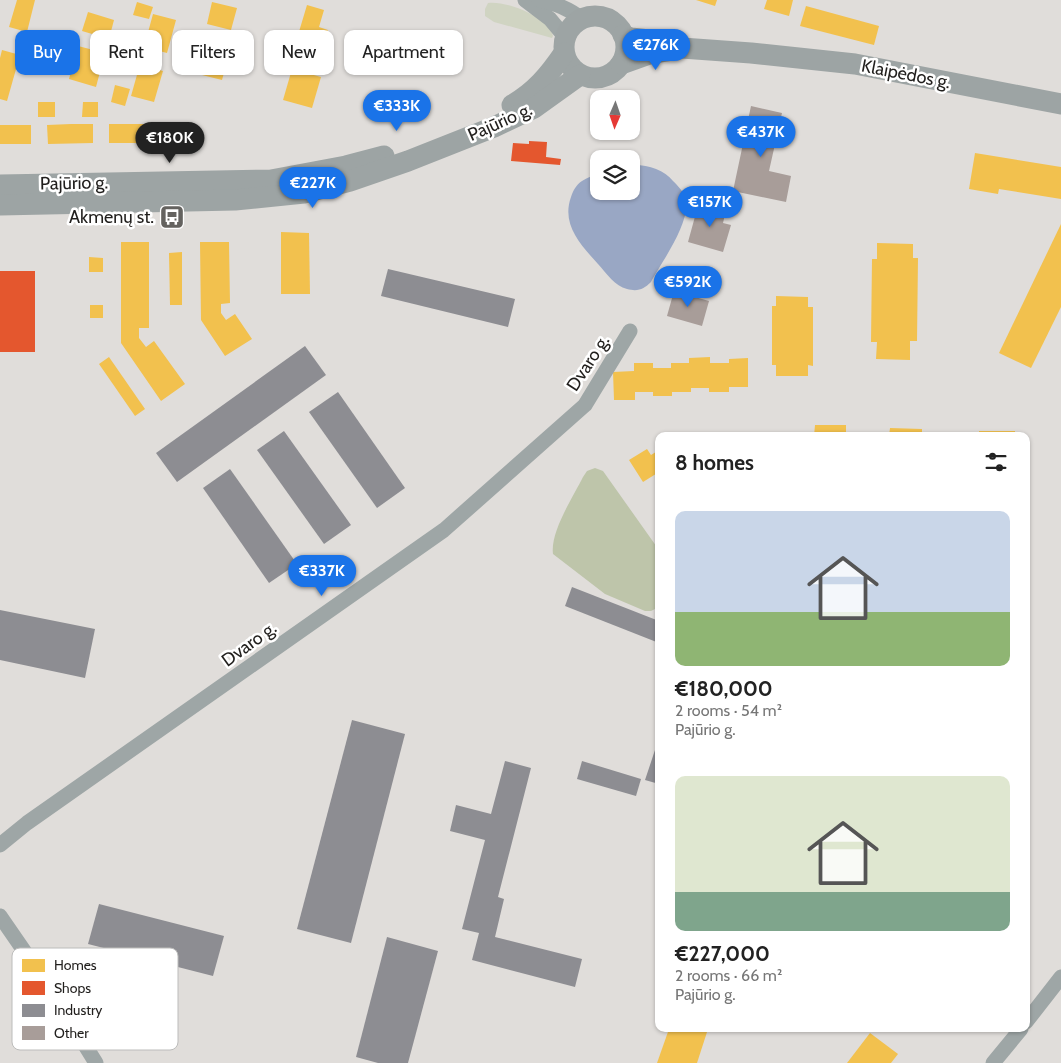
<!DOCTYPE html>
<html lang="en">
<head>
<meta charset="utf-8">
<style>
	body { margin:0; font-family:Cabin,sans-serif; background:#f2f2f2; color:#222; height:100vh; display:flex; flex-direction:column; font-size:19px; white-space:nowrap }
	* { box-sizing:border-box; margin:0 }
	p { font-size:16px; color:#767676 }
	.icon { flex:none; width:28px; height:28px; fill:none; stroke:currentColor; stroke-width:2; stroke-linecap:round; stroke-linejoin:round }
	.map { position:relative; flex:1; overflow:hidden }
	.details { position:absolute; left:655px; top:432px; width:375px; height:600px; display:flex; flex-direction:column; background:#fff; border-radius:10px; box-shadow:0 1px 4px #0004 }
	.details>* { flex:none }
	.banner { position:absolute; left:15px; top:30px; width:475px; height:45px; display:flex; gap:10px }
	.needle { width:32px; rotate:182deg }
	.buttons { position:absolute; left:590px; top:90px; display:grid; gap:10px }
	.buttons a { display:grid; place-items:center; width:50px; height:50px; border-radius:10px; background:#fff; box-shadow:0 1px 4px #0004; font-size:25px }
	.price { position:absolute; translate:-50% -42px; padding:0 11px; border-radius:18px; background:#1a73e8; color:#fff; font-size:16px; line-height:32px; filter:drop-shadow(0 1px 2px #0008) }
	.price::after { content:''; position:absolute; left:50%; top:30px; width:15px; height:11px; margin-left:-8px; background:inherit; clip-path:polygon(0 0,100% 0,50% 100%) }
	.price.on { background:#222; color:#fff }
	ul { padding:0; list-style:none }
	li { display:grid; align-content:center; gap:10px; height:265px; padding:0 20px }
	li span { display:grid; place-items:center; height:155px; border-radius:10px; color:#555 }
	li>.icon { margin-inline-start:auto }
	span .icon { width:90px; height:90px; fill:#fffc; stroke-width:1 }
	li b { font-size:21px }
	h2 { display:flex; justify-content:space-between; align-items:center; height:60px; padding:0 20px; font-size:21px }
	.tag { padding:0 18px; border-radius:10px; background:#fff; box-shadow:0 1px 4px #0004; font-size:18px; line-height:45px }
	.tag.on { background:#1a73e8; color:#fff }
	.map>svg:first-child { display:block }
	.green { fill:#d0d4c2 }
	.forest { fill:#bec5aa }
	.water { fill:#99a7c4 }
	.homes { fill:#f2c14e }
	.shops { fill:#e4572e }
	.industry { fill:#8d8d92 }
	.building { fill:#a89d99 }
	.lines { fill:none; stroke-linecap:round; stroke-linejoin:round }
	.minor { stroke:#9ea6a6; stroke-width:15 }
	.secondary { stroke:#9da4a4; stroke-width:21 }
	.labels { text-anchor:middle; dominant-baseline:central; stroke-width:5; stroke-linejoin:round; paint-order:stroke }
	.street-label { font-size:18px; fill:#211f1d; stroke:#fff }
	.poi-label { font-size:18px; fill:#211f1d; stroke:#fff; text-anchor:end }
	.key { fill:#fff; stroke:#bcbcbb; stroke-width:1 }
	.key-label { font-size:14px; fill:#211f1d }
</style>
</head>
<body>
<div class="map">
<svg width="1061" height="1063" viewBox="0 0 1061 1063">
	<rect width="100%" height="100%" fill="#e0ddda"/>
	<path class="green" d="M488,3C505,0 549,17 553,36L552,38L494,22L485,16V9Z"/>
	<path class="forest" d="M595,468L603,471L659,550V607L651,611H645L605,594L553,554C550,532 573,497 583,477L587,471Z"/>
	<path class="water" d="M631,165C646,164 664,169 673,181C677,185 683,191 685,197C693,220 662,261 651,282C644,289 638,292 627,289C615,286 607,274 598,264C581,245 561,225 571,197C573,191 576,185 582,181C587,178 593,175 599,173V191H631Z"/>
	<g class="homes">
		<polygon points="17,0 35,0 27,32 9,27"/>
		<polygon points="696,0 717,0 715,6"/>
		<polygon points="767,0 793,0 789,16 764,9"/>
		<polygon points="137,2 153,7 149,19 133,15"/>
		<polygon points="212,2 237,8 231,30 207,24"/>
		<polygon points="307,5 324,10 319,27 328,30 319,62 292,55"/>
		<polygon points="806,6 879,26 874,45 800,26"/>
		<polygon points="88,12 114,20 109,39 82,31"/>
		<polygon points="153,14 176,20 167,53 144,47"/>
		<polygon points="129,31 144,35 139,54 124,50"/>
		<polygon points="39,32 54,36 46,66 31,62"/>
		<polygon points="78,46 105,53 96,87 69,79"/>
		<polygon points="2,50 20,55 7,101 0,99 0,58"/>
		<polygon points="203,56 227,62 222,80 198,74"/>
		<polygon points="140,64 163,71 154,102 131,96"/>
		<polygon points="292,69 321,77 312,108 283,100"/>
		<polygon points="115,85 130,89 125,106 111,102"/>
		<rect x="38" y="102" width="17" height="15"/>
		<polygon points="83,102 98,102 98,117 82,117"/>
		<polygon points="71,124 93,124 93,143 48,144 47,125"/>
		<rect x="109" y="124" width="45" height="19"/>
		<rect x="0" y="125" width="31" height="19"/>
		<polygon points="975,153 1061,167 1061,199 999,189 998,194 969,189"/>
		<polygon points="1061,224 1061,307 1031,368 999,353"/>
		<polygon points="281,232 309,233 310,294 281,294"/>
		<polygon points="121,242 149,242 149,328 139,328 139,338 146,347 154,341 185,384 161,401 121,343"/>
		<polygon points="200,242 229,242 230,303 221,304 221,313 226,320 235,314 252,339 225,356 201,320"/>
		<polygon points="877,243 913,244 913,258 918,258 917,341 910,341 910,360 876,359 877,342 871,342 872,259 877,259"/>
		<polygon points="182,252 182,305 170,305 169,253"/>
		<polygon points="89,257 103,258 103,272 89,272"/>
		<polygon points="776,296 808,297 808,307 813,307 813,366 808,365 808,376 776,376 776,365 772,365 772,306 776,306"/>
		<rect x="90" y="305" width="13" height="13"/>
		<polygon points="109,357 145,409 135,416 99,364"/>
		<polygon points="710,357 710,363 729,363 729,359 748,358 748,387 729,387 729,392 709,392 709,388 691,388 691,392 672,392 672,396 653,396 653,392 635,392 635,400 614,400 613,372 634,371 634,363 653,363 653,368 671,368 671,363 689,363 689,358"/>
		<polygon points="815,425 846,425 846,436 814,436"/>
		<polygon points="890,428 922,429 922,436 889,436"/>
		<rect x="979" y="431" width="36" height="5"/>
		<polygon points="647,449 651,455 659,450 659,472 643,482 629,460"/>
		<polygon points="669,1029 708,1029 697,1063 657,1063"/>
		<polygon points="870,1033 898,1054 891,1063 847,1063"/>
	</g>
	<g class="shops">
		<polygon points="529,141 547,142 546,157 561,159 560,165 511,161 513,143 529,144"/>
		<rect x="0" y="271" width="35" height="81"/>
	</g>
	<g class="industry">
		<polygon points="388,269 515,299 508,327 381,296"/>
		<polygon points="305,346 326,375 177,482 156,453"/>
		<polygon points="338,392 405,488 377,508 309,412"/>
		<polygon points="284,431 351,525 324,544 257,450"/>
		<polygon points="230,469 297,564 269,583 203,488"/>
		<polygon points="572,587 659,621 659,643 565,606"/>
		<polygon points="0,610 95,629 85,678 0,660"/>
		<polygon points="352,720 405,734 351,943 297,929"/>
		<polygon points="658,741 659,741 659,784 645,780"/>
		<polygon points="505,761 531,768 498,897 504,899 495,937 582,959 575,987 472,960 479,933 462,929 485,840 450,831 456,805 491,814"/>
		<polygon points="582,761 641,779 636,796 577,779"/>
		<polygon points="99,904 224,936 213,976 88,944"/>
		<polygon points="387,937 438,951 408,1063 378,1063 356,1057"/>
	</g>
	<g class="building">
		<polygon points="751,106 782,113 769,171 791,176 786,202 733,191"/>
		<polygon points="699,202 726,210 723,223 731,225 723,252 688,242"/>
		<polygon points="674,291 709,301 702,326 667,316"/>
	</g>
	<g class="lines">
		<g class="minor">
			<polyline points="525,0 550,19 565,37"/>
			<path d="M539,0C556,4 568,8 582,19"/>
			<polyline points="0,845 27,823 444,530 585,405 630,331"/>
			<polyline points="0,916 49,987 96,1063"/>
			<polyline points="1026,1022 1061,977"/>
			<polyline points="993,1063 1021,1029"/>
		</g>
		<g class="secondary">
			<circle cx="595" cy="47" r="31"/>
			<polyline points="623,35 631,38 649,40 682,48 751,53 855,64 1061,104"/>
			<polyline points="621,64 649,54 673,50"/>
			<path d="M512,105C535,92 549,75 564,53"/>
			<polyline points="0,185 271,180 346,166 384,156"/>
			<polyline points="0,205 235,200 304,193 350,181 408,161 494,127 534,108 580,75"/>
		</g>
	</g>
	<defs>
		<symbol id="bus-square" viewBox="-11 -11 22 22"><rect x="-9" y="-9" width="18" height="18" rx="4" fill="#64625f" stroke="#fff"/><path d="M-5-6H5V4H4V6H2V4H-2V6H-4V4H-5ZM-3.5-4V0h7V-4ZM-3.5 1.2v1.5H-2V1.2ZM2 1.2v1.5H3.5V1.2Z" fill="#fff"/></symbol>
	</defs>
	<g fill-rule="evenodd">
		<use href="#bus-square" x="158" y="203" width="28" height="28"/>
	</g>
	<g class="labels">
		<g class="street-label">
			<text transform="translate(906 74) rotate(11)">Klaipėdos g.</text>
			<text transform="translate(500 122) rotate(-24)">Pajūrio g.</text>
			<text transform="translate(74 183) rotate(-1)">Pajūrio g.</text>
			<text transform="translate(588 363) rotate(-57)">Dvaro g.</text>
			<text transform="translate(249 644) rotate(-36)">Dvaro g.</text>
		</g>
		<g class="poi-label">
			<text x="154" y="217">Akmenų st.</text>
		</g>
	</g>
	<rect x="12" y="948" width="166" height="102" rx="8" class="key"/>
	<rect x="22" y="959" width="23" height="13" fill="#f2c14e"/>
	<rect x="22" y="981" width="23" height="14" fill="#e4572e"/>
	<rect x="22" y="1004" width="23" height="13" fill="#8d8d92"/>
	<rect x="22" y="1026" width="23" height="14" fill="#a89d99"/>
	<g class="key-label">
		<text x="54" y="970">Homes</text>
		<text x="54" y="993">Shops</text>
		<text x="54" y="1015">Industry</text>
		<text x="54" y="1038">Other</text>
	</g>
</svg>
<div class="buttons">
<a><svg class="needle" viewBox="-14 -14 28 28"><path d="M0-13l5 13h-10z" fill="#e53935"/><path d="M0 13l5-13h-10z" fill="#767676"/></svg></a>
<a><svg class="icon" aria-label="layers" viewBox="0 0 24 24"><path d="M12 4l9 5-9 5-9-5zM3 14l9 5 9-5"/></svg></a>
</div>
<b class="price" style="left:656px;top:71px">€276K</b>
<b class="price" style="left:397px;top:132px">€333K</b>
<b class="price" style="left:761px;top:158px">€437K</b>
<b class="price on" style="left:170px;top:164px">€180K</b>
<b class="price" style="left:313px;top:209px">€227K</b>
<b class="price" style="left:710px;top:228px">€157K</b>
<b class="price" style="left:688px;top:308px">€592K</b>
<b class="price" style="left:322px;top:597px">€337K</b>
<div class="banner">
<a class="tag on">Buy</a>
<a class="tag">Rent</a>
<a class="tag">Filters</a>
<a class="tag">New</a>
<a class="tag">Apartment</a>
</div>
<section class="details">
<h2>8 homes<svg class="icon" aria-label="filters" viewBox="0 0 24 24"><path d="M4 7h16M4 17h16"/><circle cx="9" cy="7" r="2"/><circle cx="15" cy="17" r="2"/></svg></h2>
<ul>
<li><span style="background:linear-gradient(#c9d6e8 65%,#8fb573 0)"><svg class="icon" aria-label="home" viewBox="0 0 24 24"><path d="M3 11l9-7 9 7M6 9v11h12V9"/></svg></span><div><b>€180,000</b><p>2 rooms · 54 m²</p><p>Pajūrio g.</p></div></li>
<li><span style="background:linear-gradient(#dfe7d0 75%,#7fa58c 0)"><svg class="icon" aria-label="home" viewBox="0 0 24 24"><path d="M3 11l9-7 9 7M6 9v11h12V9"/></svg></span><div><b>€227,000</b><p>2 rooms · 66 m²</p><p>Pajūrio g.</p></div></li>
</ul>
</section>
</div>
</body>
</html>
